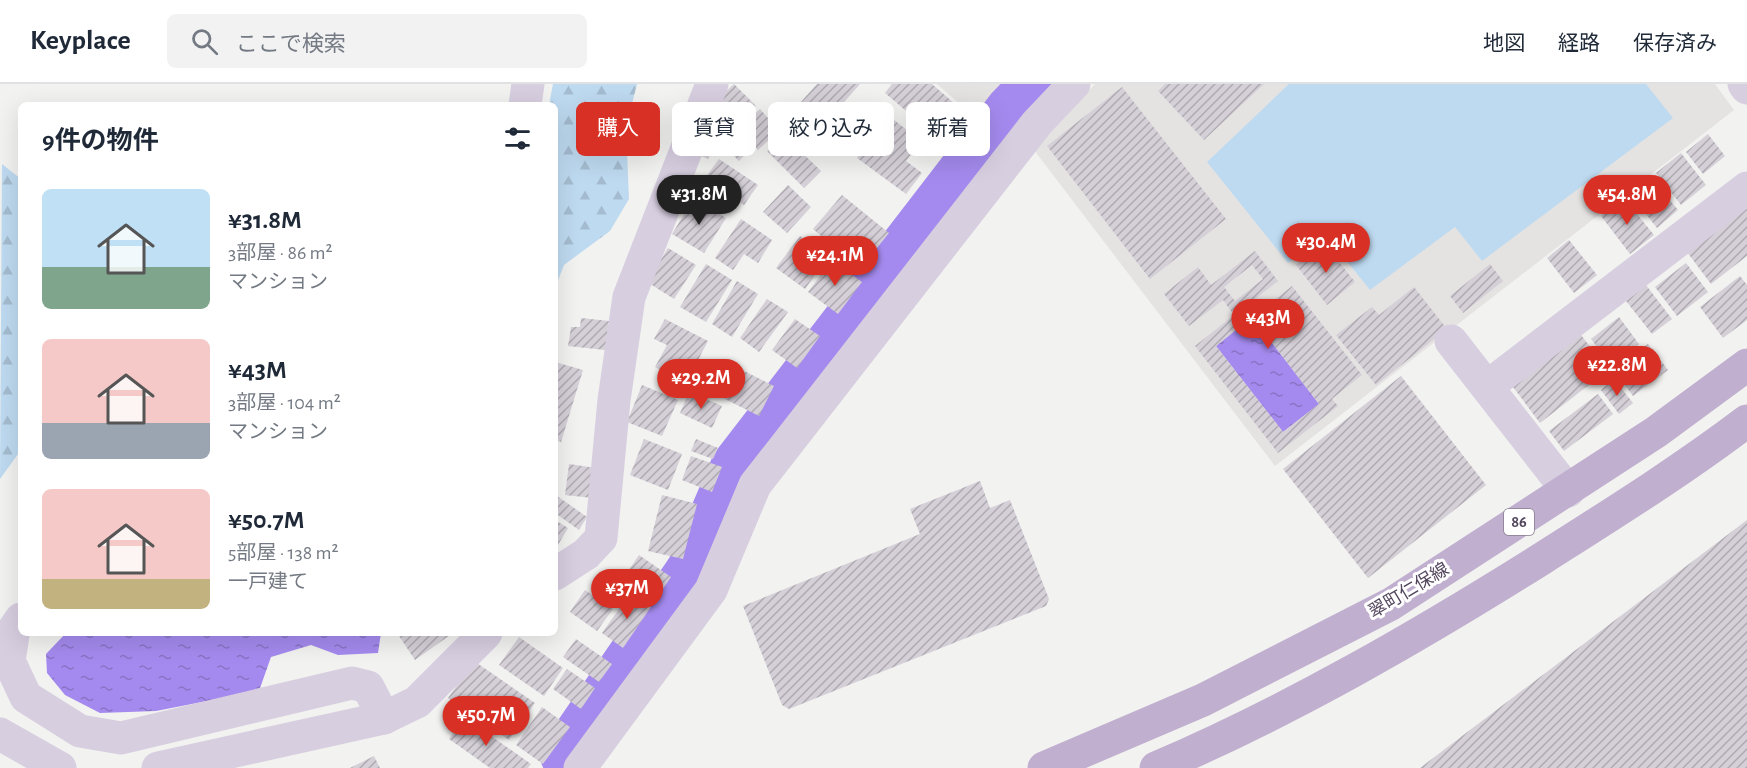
<!DOCTYPE html>
<html lang="ja">
<head>
<meta charset="utf-8">
<style>
	body { margin:0; font-family:"Alegreya Sans","Noto Sans JP",sans-serif; background:#f2f2f3; color:#1f2937; height:100vh; display:flex; flex-direction:column; font-size:22px; white-space:nowrap }
	* { box-sizing:border-box; margin:0 }
	p { font-size:20px; color:#747a83 }
	.icon { flex:none; width:33px; height:33px; fill:none; stroke:currentColor; stroke-width:2; stroke-linecap:round; stroke-linejoin:round }
	.map { position:relative; flex:1; overflow:hidden }
	.details { position:absolute; left:18px; top:18px; width:540px; height:534px; display:flex; flex-direction:column; background:#fff; border-radius:9px; box-shadow:0 6px 24px #0002 }
	.details>* { flex:none }
	.banner { position:absolute; left:576px; top:18px; width:570px; height:54px; display:flex; gap:12px }
	.price { position:absolute; translate:-50% -51px; padding:0 14px; border-radius:21px; background:#d93025; color:#fff; font-size:20px; line-height:39px; filter:drop-shadow(0 2px 3px #0008) }
	.price::after { content:''; position:absolute; left:50%; top:36px; width:18px; height:14px; margin-left:-9px; background:inherit; clip-path:polygon(0 0,100% 0,50% 100%) }
	.price.active { background:#222; color:#fff }
	ul { padding:0; list-style:none }
	li { display:flex; align-items:center; gap:18px; height:150px; padding:0 24px }
	li span { display:grid; place-items:center; flex:none; width:168px; height:120px; border-radius:9px; color:#555 }
	li>.icon { margin-inline-start:auto }
	span .icon { width:72px; height:72px; fill:#fffc; stroke-width:1 }
	li b { font-size:26px }
	h2 { display:flex; justify-content:space-between; align-items:center; height:72px; padding:0 24px; font-size:26px }
	.tag { padding:0 21px; border-radius:9px; background:#fff; box-shadow:0 6px 24px #0002; font-size:21px; line-height:54px }
	.tag.active { background:#d93025; color:#fff }
	header { display:flex; align-items:center; gap:36px; box-sizing:border-box; height:84px; padding:0 30px; background:#fff; border-bottom:2px solid #e0e1e3 }
	header strong { font-size:28px }
	nav { display:flex; gap:33px; margin-inline-start:auto; font-size:21px }
	.search { width:420px; height:54px; background:#f2f2f3; display:flex; align-items:center; gap:15px; box-sizing:border-box; padding:0 21px; border-radius:9px; color:#747a83; font-size:22px }
	.map>svg:first-child { display:block }
	.education { fill:#e4e3e2 }
	.green { fill:#bedaf0 }
	.forest { fill:url(#forest-firs) }
	.water { fill:url(#water-ripples) }
	.lines { fill:none; stroke-linecap:round; stroke-linejoin:round }
	.river { stroke:#a48aee; stroke-width:54 }
	.building { fill:url(#building-hatch); fill-rule:evenodd }
	.street { stroke:#d7cee0; stroke-width:33 }
	.primary { stroke:#c0afcf; stroke-width:33 }
	.labels { text-anchor:middle; dominant-baseline:central; stroke-width:6; stroke-linejoin:round; paint-order:stroke }
	.shield { fill:#fff; stroke:#877e8e; stroke-width:1.5 }
	.shield-label { font-size:16px; font-weight:bold; fill:#53475e }
	.street-label { font-size:18px; fill:#53475e; stroke:#fff }
</style>
</head>
<body>
<header>
<strong>Keyplace</strong>
<div class="search"><svg class="icon" aria-label="search" viewBox="0 0 24 24"><circle cx="10" cy="10" r="6"/><path d="M15 15l6 6"/></svg>ここで検索</div>
<nav><a>地図</a><a>経路</a><a>保存済み</a></nav>
</header>
<div class="map">
<svg width="1747" height="684" viewBox="0 0 1747 684">
	<defs>
		<pattern id="forest-firs" width="22" height="20" patternUnits="userSpaceOnUse" patternTransform="scale(1.5)"><rect width="22" height="20" fill="#bedaf0"/><path d="M5 1l3.5 6h-7zM16 11l3.5 6h-7z" fill="#a5bcd0"/></pattern>
		<pattern id="water-ripples" width="26" height="14" patternUnits="userSpaceOnUse" patternTransform="scale(1.5)"><rect width="26" height="14" fill="#a48aee"/><path d="M2 4q2-2 4 0t4 0M15 11q2-2 4 0t4 0" fill="none" stroke="#8873c4"/></pattern>
		<pattern id="building-hatch" width="6" height="6" patternUnits="userSpaceOnUse" patternTransform="scale(1.5)"><rect width="6" height="6" fill="#d5cfd7"/><path d="M-1 1l2-2M0 6l6-6M5 7l2-2" fill="none" stroke="#afaab2"/></pattern>
	</defs>
	<rect width="100%" height="100%" fill="#f2f2f0"/>
	<g class="education">
		<polygon points="937,0 1014,0 978,36"/>
		<polygon points="1095,0 1715,0 1734,26 1275,382 1034,66"/>
	</g>
	<polygon class="green" points="1289,0 1646,0 1673,34 1482,177 1455,143 1370,206 1326,151 1288,179 1207,78"/>
	<g class="forest">
		<polygon points="553,0 637,0 626,43 629,115 610,147 564,181 555,204 555,21 549,21"/>
		<polygon points="2,80 21,95 21,366 0,395"/>
	</g>
	<g class="water">
		<polygon points="1252,233 1319,320 1283,348 1216,262"/>
		<polygon points="66,549 381,549 378,569 338,571 311,561 271,573 259,607 156,627 100,629 65,611 47,589 46,570"/>
	</g>
	<g class="lines">
		<polyline class="river" points="567,671 693,487 737,384 1012,27 1038,0"/>
	</g>
	<g class="building">
		<polygon points="734,0 756,22 735,41 719,25 721,12"/>
		<polygon points="817,0 860,0 824,41 800,19"/>
		<polygon points="892,0 932,0 955,20 931,48 885,9"/>
		<polygon points="1165,0 1264,0 1204,56 1158,7"/>
		<polygon points="1122,3 1226,135 1150,195 1047,62"/>
		<polygon points="760,25 775,42 767,49 771,54 758,66 738,44"/>
		<polygon points="889,32 921,57 906,77 922,89 906,110 857,74"/>
		<polygon points="731,45 751,64 739,77 719,57"/>
		<polygon points="708,46 719,51 708,75 697,70"/>
		<polygon points="1708,50 1725,72 1703,90 1686,68"/>
		<polygon points="784,51 821,87 804,104 767,67"/>
		<polygon points="1681,69 1706,101 1681,121 1656,89"/>
		<polygon points="719,75 758,101 744,121 705,94"/>
		<polygon points="1651,93 1678,126 1657,144 1630,110"/>
		<polygon points="788,101 811,123 787,149 763,128"/>
		<polygon points="842,111 889,149 860,185 813,145"/>
		<polygon points="694,114 726,134 704,169 672,150"/>
		<polygon points="1624,114 1654,151 1630,170 1601,132"/>
		<polygon points="1747,123 1747,172 1711,200 1687,168"/>
		<polygon points="741,135 772,156 758,179 744,170 733,186 715,174"/>
		<polygon points="800,152 828,173 805,205 776,184"/>
		<polygon points="1569,156 1597,191 1574,209 1547,174"/>
		<polygon points="1324,159 1355,198 1327,221 1296,181"/>
		<polygon points="668,164 696,181 674,215 647,198"/>
		<path d="M1255,167L1278,197L1255,215L1263,225L1292,202L1362,291L1332,315L1338,322L1278,369L1195,262L1234,231L1223,216L1189,242L1164,210L1198,183L1211,201ZM1252,181L1263,195L1235,217L1224,203ZM1252,233L1319,320L1283,348L1216,262Z"/>
		<polygon points="832,176 862,198 838,230 808,208"/>
		<polygon points="1686,179 1708,208 1677,232 1655,203"/>
		<polygon points="706,180 732,196 706,238 680,223"/>
		<polygon points="1490,180 1503,197 1463,229 1450,212"/>
		<polygon points="1740,192 1747,201 1747,236 1723,254 1700,223"/>
		<polygon points="737,197 758,210 732,253 712,240"/>
		<polygon points="1646,201 1672,235 1652,250 1626,217"/>
		<polygon points="1414,203 1447,245 1376,301 1336,251 1372,223 1379,231"/>
		<polygon points="767,215 788,228 759,268 740,254"/>
		<polygon points="1619,233 1639,260 1611,281 1591,255"/>
		<polygon points="581,234 609,237 605,266 568,262 571,243 580,243"/>
		<polygon points="665,235 708,257 695,282 711,291 702,308 655,283 667,261 654,255"/>
		<polygon points="795,235 820,252 797,284 772,266"/>
		<polygon points="1578,247 1608,286 1540,339 1513,303"/>
		<polygon points="1648,260 1668,286 1633,312 1613,285"/>
		<polygon points="555,278 583,286 561,358 555,356"/>
		<polygon points="738,284 774,302 759,332 723,314"/>
		<polygon points="1401,292 1486,401 1368,494 1283,385"/>
		<polygon points="1614,295 1633,319 1619,330 1601,306"/>
		<polygon points="642,301 678,316 662,352 627,338"/>
		<polygon points="689,308 722,322 712,344 680,329"/>
		<polygon points="1598,310 1613,330 1564,367 1549,347"/>
		<polygon points="644,355 682,370 668,406 630,391"/>
		<polygon points="696,355 718,364 713,375 691,367"/>
		<polygon points="691,372 722,383 712,408 682,396"/>
		<polygon points="569,380 596,384 592,414 565,411"/>
		<polygon points="980,397 990,424 1010,416 1049,515 1046,522 789,625 782,621 743,522 920,450 910,425"/>
		<polygon points="662,411 697,420 683,475 648,467"/>
		<polygon points="557,412 587,433 579,446 555,429"/>
		<polygon points="555,436 568,444 558,461 555,459"/>
		<polygon points="1747,436 1747,684 1420,684"/>
		<polygon points="639,471 671,493 654,518 622,496"/>
		<polygon points="585,506 613,525 597,547 570,528"/>
		<polygon points="631,508 651,523 623,564 602,549"/>
		<polygon points="397,549 453,549 415,576"/>
		<polygon points="519,553 563,584 544,612 499,581"/>
		<polygon points="576,555 612,580 599,598 563,573"/>
		<polygon points="474,577 535,619 509,656 448,614"/>
		<polygon points="567,585 595,604 581,625 553,605"/>
		<polygon points="542,623 570,643 543,680 516,661"/>
		<polygon points="464,633 531,680 528,684 490,684 449,655"/>
		<polygon points="374,672 380,684 350,684"/>
	</g>
	<g class="lines">
		<g class="street">
			<polyline points="1744,0 1747,4"/>
			<polyline points="525,21 528,0"/>
			<polyline points="1451,257 1568,407"/>
			<polyline points="1488,302 1747,104"/>
			<polyline points="555,490 586,470 601,454 614,316 629,213 712,0"/>
			<polyline points="21,535 14,545 9,577 26,613 80,647 121,654 352,599 368,603 384,634"/>
			<polyline points="0,650 60,684"/>
			<polyline points="158,684 384,634 417,618 486,549"/>
			<polyline points="580,684 711,506 755,401 1037,39 1074,0"/>
		</g>
		<g class="primary">
			<polyline points="1044,684 1203,616 1391,520 1656,348 1747,281"/>
			<path d="M1156,684C1291,626 1419,552 1543,474C1612,430 1681,387 1747,337"/>
		</g>
	</g>
	<g class="labels">
		<rect class="shield" x="1504" y="425" width="30" height="26" rx="4.5"/>
		<g class="shield-label">
			<text x="1519" y="438">86</text>
		</g>
		<g class="street-label">
			<text transform="translate(1409 507) rotate(-31)">翠町仁保線</text>
		</g>
	</g>
</svg>
<b class="price active" style="left:699px;top:142px">¥31.8M</b>
<b class="price" style="left:1627px;top:142px">¥54.8M</b>
<b class="price" style="left:1326px;top:190px">¥30.4M</b>
<b class="price" style="left:835px;top:203px">¥24.1M</b>
<b class="price" style="left:1268px;top:266px">¥43M</b>
<b class="price" style="left:1617px;top:313px">¥22.8M</b>
<b class="price" style="left:701px;top:326px">¥29.2M</b>
<b class="price" style="left:627px;top:536px">¥37M</b>
<b class="price" style="left:486px;top:663px">¥50.7M</b>
<div class="banner">
<a class="tag active">購入</a>
<a class="tag">賃貸</a>
<a class="tag">絞り込み</a>
<a class="tag">新着</a>
</div>
<section class="details">
<h2>9件の物件<svg class="icon" aria-label="filters" viewBox="0 0 24 24"><path d="M4 7h16M4 17h16"/><circle cx="9" cy="7" r="2"/><circle cx="15" cy="17" r="2"/></svg></h2>
<ul>
<li><span style="background:linear-gradient(#bfe0f5 65%,#7fa58c 0)"><svg class="icon" aria-label="home" viewBox="0 0 24 24"><path d="M3 11l9-7 9 7M6 9v11h12V9"/></svg></span><div><b>¥31.8M</b><p>3部屋 · 86 m²</p><p>マンション</p></div></li>
<li><span style="background:linear-gradient(#f6c9c9 70%,#9aa5b1 0)"><svg class="icon" aria-label="home" viewBox="0 0 24 24"><path d="M3 11l9-7 9 7M6 9v11h12V9"/></svg></span><div><b>¥43M</b><p>3部屋 · 104 m²</p><p>マンション</p></div></li>
<li><span style="background:linear-gradient(#f6c9c9 75%,#c2b280 0)"><svg class="icon" aria-label="home" viewBox="0 0 24 24"><path d="M3 11l9-7 9 7M6 9v11h12V9"/></svg></span><div><b>¥50.7M</b><p>5部屋 · 138 m²</p><p>一戸建て</p></div></li>
</ul>
</section>
</div>
</body>
</html>
